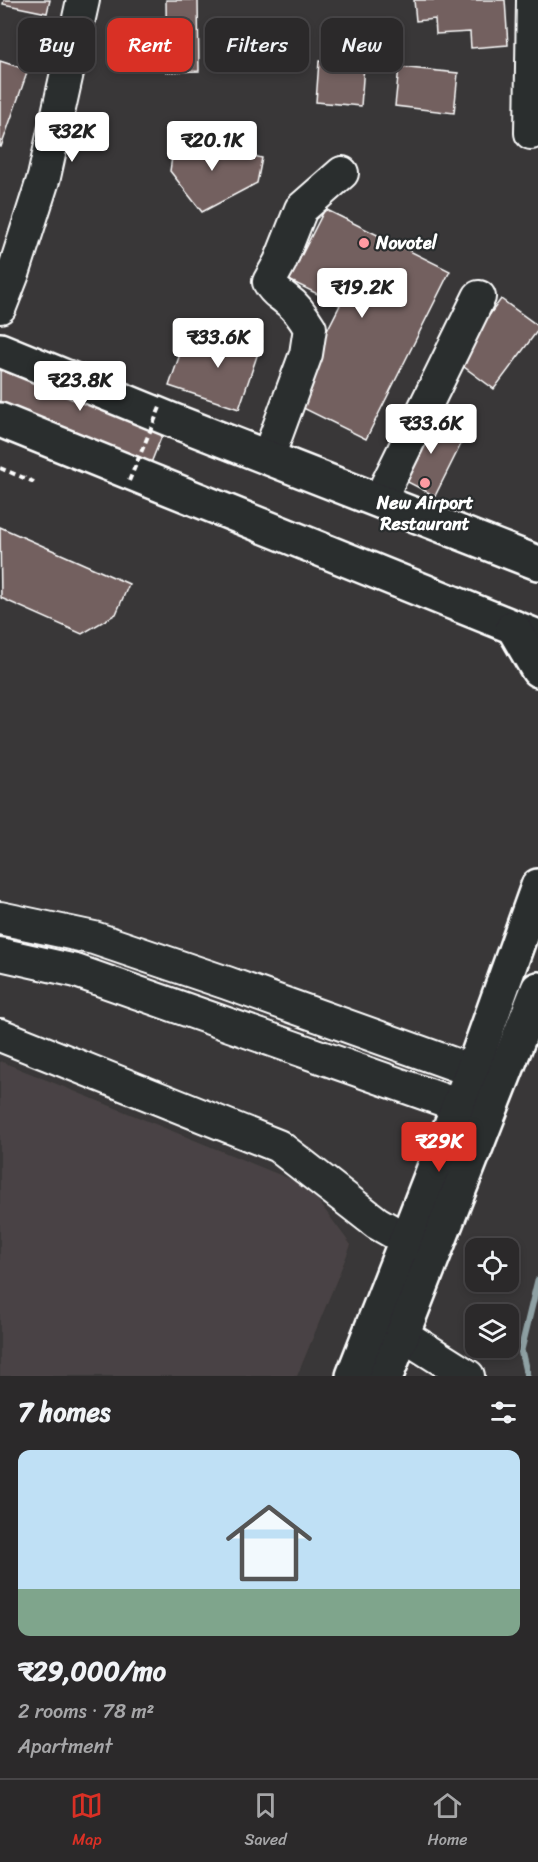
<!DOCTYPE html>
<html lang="en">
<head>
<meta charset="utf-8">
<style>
	body { margin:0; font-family:Sriracha,sans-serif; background:#373536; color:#f1f3f6; height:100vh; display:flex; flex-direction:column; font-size:22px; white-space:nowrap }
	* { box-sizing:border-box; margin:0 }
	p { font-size:20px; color:#a6a6a8 }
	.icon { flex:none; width:33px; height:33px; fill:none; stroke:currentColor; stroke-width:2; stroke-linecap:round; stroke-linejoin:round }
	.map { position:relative; height:1376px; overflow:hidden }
	.details { display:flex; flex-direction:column; background:#2b292a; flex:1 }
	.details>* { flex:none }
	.banner { position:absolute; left:18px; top:18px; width:502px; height:54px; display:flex; gap:12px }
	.fabs { position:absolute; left:465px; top:1238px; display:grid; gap:12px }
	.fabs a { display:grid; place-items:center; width:54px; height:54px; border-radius:12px; background:#2b292a; box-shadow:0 3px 9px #0003,0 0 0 2px #474547; font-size:30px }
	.price { position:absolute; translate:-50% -51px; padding:0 14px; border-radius:6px; background:#fff; color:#222; font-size:20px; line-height:39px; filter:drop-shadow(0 2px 3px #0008) }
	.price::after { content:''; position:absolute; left:50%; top:36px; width:18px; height:14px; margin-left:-9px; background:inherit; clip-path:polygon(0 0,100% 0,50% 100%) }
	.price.selected { background:#d93025; color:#fff }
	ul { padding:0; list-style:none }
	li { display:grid; align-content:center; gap:12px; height:318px; padding:0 18px }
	li span { display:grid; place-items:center; height:186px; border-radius:12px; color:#555 }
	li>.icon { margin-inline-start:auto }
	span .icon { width:108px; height:108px; fill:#fffc; stroke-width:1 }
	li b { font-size:26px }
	h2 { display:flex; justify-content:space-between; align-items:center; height:72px; padding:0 18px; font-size:26px }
	.tag { padding:0 21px; border-radius:12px; background:#2b292a; box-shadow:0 3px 9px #0003,0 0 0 2px #474547; font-size:21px; line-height:54px }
	.tag.selected { background:#d93025; color:#fff }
	.dock { display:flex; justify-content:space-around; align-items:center; height:84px; border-top:2px solid #474547; background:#2b292a; font-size:16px; color:#a6a6a8 }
	.dock a { display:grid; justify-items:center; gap:3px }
	.dock .selected { color:#d93025 }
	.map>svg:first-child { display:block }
	.built { fill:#4a4344 }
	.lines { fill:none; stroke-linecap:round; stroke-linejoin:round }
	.stream { stroke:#8fa1a4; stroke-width:7 }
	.building { fill:#73605f; stroke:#fff; stroke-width:1.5 }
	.minor-casing { stroke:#fff; stroke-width:36 }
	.major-casing { stroke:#fff; stroke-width:38 }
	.path { stroke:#fff; stroke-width:4; stroke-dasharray:6 4.5; stroke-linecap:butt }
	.minor { stroke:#2a2d2e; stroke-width:32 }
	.major { stroke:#2a2d2e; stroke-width:33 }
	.path-bridge { stroke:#fff; stroke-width:4; stroke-dasharray:6 4.5; stroke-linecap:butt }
	.poi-dot { fill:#ff9aa2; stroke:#2a2d2e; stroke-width:2 }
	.labels { text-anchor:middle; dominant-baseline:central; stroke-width:4.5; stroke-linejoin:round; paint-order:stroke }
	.poi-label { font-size:18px; font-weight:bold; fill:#fff; stroke:#2a2d2e; text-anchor:start }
</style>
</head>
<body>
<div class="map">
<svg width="538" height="1376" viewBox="0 0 538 1376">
	<rect width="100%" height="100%" fill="#393738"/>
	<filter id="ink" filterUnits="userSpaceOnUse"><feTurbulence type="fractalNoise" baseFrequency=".0167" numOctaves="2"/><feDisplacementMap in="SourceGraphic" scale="12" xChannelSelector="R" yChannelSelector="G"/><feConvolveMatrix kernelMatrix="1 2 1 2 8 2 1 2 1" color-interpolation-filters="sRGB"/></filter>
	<g filter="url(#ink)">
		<polygon class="built" points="0,1061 307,1186 351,1245 297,1376 0,1376"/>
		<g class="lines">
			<polyline class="stream" points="527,1376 521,1350 538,1280"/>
		</g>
		<g class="building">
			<polygon points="4,0 50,0 47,13 3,4"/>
			<polygon points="166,0 198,0 199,71 167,72"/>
			<polygon points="414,0 505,0 508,45 471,48 470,32 436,34 435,19 416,21"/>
			<polygon points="0,61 28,70 1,147 0,147"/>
			<polygon points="319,61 364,65 361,106 316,102"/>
			<polygon points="399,67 458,73 454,113 395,106"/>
			<polygon points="175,137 262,158 257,183 202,212 170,171"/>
			<polygon points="325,209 450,271 366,439 291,402 340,305 289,280"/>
			<polygon points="501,299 538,326 538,330 494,389 456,361"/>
			<polygon points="238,333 262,341 239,409 169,386 181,351"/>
			<polygon points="0,334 175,403 141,488 0,431"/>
			<polygon points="427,415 466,434 435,496 396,476"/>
			<polygon points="0,527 129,584 116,614 82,634 1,598"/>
		</g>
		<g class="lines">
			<defs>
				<g id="minor">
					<polyline points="531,133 533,0"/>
					<polyline points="0,307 14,271 44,177 83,0"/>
					<path d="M268,457L306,354L310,328C304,318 297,307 287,300C278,292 275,293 269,282L280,262L301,209L342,173"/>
					<polyline points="379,501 479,297"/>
					<polyline points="0,918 94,938 227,983 498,1080"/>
					<polyline points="0,954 76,971 483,1114"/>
					<polyline points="0,1035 278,1146 377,1223 407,1240"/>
					<polyline points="381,1317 403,1335 468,1376"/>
				</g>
				<g id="major">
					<polyline points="0,350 169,419 538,563"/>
					<polyline points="0,420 538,637"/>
					<polyline points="513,627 538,670"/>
					<polyline points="353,1376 472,1071 538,886"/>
					<polyline points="386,1376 538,989"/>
				</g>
			</defs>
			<use href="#minor" class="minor-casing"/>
			<use href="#major" class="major-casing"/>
			<polyline class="path" points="0,468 34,482"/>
			<use href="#minor" class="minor"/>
			<use href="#major" class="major"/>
			<polyline class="path-bridge" points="129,481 161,405"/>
		</g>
	</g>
	<g class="poi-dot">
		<circle cx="364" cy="243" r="6"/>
		<circle cx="425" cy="483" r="6"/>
	</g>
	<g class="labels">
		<g class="poi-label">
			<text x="376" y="243">Novotel</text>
			<text x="425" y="503" text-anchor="middle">New Airport<tspan x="425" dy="21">Restaurant</tspan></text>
		</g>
	</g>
</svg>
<div class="fabs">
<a><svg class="icon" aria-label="locate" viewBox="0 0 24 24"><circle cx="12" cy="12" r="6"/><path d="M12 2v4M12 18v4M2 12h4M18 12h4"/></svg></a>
<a><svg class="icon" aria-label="layers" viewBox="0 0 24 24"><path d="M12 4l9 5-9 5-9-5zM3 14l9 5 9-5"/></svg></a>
</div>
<b class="price" style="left:72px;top:163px">₹32K</b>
<b class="price" style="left:212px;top:172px">₹20.1K</b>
<b class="price" style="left:362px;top:319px">₹19.2K</b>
<b class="price" style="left:218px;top:369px">₹33.6K</b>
<b class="price" style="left:80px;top:412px">₹23.8K</b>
<b class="price" style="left:431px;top:455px">₹33.6K</b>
<b class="price selected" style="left:439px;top:1173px">₹29K</b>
<div class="banner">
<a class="tag">Buy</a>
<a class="tag selected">Rent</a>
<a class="tag">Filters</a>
<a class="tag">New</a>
</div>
</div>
<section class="details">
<h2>7 homes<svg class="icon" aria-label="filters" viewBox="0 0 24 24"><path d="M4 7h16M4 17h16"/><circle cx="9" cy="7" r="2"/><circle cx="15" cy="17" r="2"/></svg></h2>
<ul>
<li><span style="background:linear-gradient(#bfe0f5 75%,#7fa58c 0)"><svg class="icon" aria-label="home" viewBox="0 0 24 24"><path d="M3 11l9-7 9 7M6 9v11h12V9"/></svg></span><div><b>₹29,000/mo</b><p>2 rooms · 78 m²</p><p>Apartment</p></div></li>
</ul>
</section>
<nav class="dock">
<a class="selected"><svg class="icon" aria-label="map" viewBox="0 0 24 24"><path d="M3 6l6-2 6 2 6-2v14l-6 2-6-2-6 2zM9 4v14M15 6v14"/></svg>Map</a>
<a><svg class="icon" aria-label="saved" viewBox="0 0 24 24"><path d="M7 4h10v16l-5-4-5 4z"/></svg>Saved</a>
<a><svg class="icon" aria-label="home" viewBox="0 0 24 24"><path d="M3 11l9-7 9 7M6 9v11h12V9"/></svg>Home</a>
</nav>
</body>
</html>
